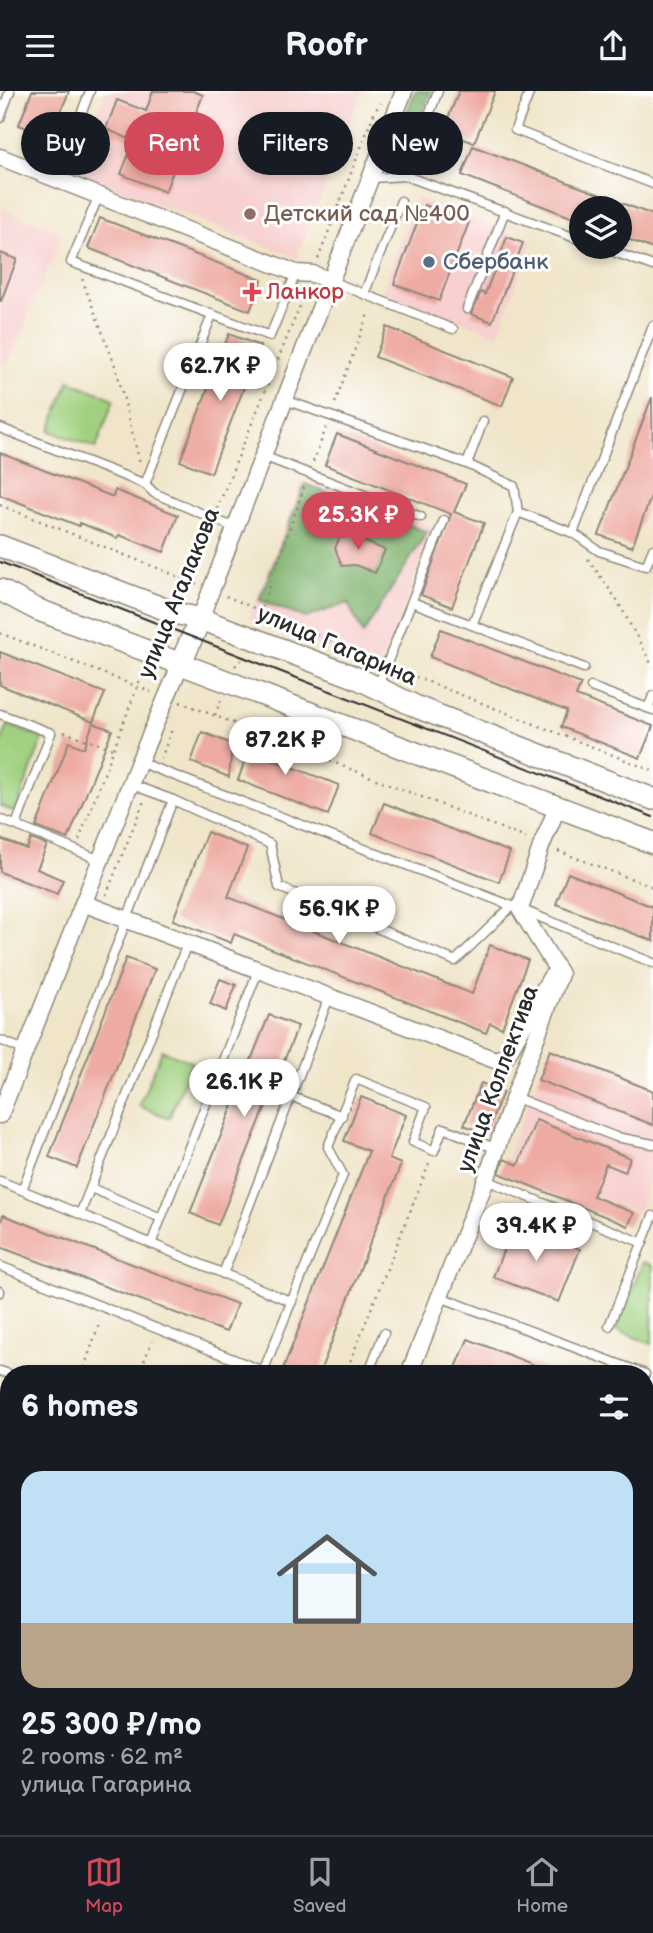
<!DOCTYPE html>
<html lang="en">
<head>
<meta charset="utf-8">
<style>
	body { margin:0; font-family:"Balsamiq Sans",sans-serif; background:#242831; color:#f1f3f6; height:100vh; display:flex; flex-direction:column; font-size:26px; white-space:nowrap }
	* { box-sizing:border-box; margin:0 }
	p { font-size:23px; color:#9ea1a6 }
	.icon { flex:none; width:38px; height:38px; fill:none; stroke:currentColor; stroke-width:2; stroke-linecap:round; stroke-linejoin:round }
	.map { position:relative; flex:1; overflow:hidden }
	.drawer { position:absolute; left:0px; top:1274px; width:654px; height:471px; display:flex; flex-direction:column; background:#171b24; border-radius:28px 28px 0 0; box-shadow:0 4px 10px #0003 }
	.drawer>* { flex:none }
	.top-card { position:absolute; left:21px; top:21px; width:612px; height:63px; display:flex; gap:14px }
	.tools { position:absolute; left:569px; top:105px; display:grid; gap:14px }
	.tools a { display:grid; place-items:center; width:63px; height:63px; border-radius:50%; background:#171b24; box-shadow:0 4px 10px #0003; font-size:35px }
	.price { position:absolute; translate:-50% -60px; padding:0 16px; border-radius:24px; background:#fff; color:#222; font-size:23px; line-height:46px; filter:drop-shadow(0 2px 4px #0008) }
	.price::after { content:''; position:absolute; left:50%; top:42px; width:21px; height:16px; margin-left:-10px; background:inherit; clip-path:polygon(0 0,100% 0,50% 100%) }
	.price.on { background:#d1495b; color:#fff }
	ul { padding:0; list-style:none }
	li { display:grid; align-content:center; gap:14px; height:371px; padding:0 21px }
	li span { display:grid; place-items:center; height:217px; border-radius:21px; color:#555 }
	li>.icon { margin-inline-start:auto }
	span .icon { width:126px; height:126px; fill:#fffc; stroke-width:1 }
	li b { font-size:30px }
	h2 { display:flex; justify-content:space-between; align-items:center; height:84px; padding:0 21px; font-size:30px }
	.chip { padding:0 24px; border-radius:32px; background:#171b24; box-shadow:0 4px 10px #0003; font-size:24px; line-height:63px }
	.chip.on { background:#d1495b; color:#fff }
	header { display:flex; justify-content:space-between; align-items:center; height:91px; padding:0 21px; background:#171b24; font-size:32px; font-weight:800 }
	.dock { display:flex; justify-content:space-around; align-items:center; height:98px; border-top:2px solid #363941; background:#171b24; font-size:19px; color:#9ea1a6 }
	.dock a { display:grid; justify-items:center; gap:4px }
	.dock .on { color:#d1495b }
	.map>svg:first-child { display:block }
	.built { fill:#f7d0cf }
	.green { fill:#a1d180; stroke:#667e56; stroke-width:2 }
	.forest { fill:#80b36e; stroke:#566f4c; stroke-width:2 }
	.building { fill:#eeaba3 }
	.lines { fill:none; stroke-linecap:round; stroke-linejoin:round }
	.service-casing { stroke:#8e887a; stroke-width:11 }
	.minor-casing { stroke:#8e887a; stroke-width:19 }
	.secondary-casing { stroke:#8e887a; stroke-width:24 }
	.path { stroke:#8e887a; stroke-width:2.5; stroke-dasharray:2 5; stroke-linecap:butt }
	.service { stroke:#fff; stroke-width:8 }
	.minor { stroke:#fff; stroke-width:16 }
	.secondary { stroke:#fff; stroke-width:21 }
	.tram { stroke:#2b2b2b; stroke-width:2 }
	.education-dot { fill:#8d6e63; stroke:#fff; stroke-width:2.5 }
	.service-dot { fill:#5c6f8a; stroke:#fff; stroke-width:2.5 }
	.health-dot { fill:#e0444e; stroke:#fff; stroke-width:2.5 }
	.labels { text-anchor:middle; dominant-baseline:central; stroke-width:6; stroke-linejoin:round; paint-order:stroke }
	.education-label { font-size:23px; fill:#785e54; stroke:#fff; text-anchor:start }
	.service-label { font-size:23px; fill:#4e5e75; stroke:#fff; text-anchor:start }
	.health-label { font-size:23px; fill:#be3a42; stroke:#fff; text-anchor:start }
	.street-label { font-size:23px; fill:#2b2b2b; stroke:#fff }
</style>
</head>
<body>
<header><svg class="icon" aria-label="menu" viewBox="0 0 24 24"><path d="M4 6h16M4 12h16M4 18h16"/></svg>Roofr<svg class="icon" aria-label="share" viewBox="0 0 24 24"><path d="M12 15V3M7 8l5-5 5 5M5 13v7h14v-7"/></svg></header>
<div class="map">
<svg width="653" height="1744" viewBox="0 0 653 1744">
	<rect width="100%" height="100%" fill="#fff"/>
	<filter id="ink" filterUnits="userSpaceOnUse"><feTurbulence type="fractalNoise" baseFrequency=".0143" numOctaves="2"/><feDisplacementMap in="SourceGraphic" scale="14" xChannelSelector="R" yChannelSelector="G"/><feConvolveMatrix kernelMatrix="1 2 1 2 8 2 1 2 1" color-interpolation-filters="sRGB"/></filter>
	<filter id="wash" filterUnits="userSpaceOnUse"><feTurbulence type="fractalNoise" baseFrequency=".00686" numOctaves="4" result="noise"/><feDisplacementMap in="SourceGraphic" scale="28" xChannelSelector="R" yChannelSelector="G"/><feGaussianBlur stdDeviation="1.57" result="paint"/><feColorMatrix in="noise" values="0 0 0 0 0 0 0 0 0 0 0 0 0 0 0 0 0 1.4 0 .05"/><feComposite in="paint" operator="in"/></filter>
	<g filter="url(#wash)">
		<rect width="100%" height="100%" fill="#f0e5c9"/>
		<g class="built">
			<polygon points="106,0 362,0 297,167 74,80"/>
			<polygon points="416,107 532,150 498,244 382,201"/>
			<polygon points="0,117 63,143 8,273 0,270"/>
			<polygon points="303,390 434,436 380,578 249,527"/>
			<polygon points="552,953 653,993 653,1083 638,1122 507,1066"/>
			<polygon points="646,1434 653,1436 653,1616 646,1613 650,1603 646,1601"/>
		</g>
		<g class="green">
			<polygon points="69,290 114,308 96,357 50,340"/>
			<polygon points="8,634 43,647 15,721 0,715 0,655"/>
			<polygon points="162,959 192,971 169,1027 139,1015"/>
			<polygon points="643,1171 653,1175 652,1253 616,1239"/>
		</g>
		<g class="forest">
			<polygon points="415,0 431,0 406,67 392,61"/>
			<polygon points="305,393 427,441 363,543 348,512 305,527 259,509"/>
		</g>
		<g id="blocks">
			<g class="building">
				<polygon points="32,0 69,0 51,47 19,34"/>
				<polygon points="153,0 193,0 203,4 191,34 163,23 149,59 177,70 165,101 121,83 134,50 106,38 117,9 146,20"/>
				<polygon points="459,0 495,0 474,52 443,40"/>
				<polygon points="473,55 653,124 653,158 620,145 620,117 581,117 581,130 462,84"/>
				<polygon points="424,114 469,131 439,210 394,193"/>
				<polygon points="100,127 262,189 250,220 88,157"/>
				<polygon points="507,146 523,152 492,231 471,223 481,201 485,203"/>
				<polygon points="0,162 17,168 1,210 0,210"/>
				<polygon points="387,236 513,286 502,315 375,266"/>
				<polygon points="229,243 260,255 211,382 180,370"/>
				<polygon points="652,306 653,400 632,456 599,444"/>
				<polygon points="337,343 466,393 454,421 484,432 452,516 421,504 451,423 325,374"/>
				<polygon points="0,362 113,406 115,399 178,424 164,461 119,444 117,447 80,432 79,435 0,404"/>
				<polygon points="358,440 363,450 385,459 375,482 355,474 342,475 335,457 341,443"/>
				<polygon points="441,538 581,593 576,605 653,635 640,667 561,636 567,620 430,566"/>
				<polygon points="0,561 105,602 93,631 0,594"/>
				<polygon points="93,632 112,639 68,748 36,736 69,651 84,657"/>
				<polygon points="259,632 273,638 263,665 339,694 328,724 238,689"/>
				<polygon points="202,641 232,653 229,686 191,671"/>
				<polygon points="384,712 510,761 499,791 372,742"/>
				<polygon points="207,741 247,757 228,806 472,903 490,854 528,869 502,937 490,932 486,942 234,843 231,852 173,829"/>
				<polygon points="0,748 27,758 31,748 47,754 37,778 63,789 57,803 0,781"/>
				<polygon points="568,782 653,816 653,850 556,813"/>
				<polygon points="126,867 155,878 77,1077 49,1066"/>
				<polygon points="220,888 236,894 226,920 210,913"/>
				<polygon points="269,924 298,935 218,1134 190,1122"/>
				<polygon points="550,959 653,1000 653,1034 538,989"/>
				<polygon points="481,992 503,1001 486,1043 464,1034"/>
				<polygon points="361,1006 406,1024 389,1068 401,1073 319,1283 281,1283 369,1060 344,1050"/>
				<polygon points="536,1029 630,1067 625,1081 606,1073 593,1105 634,1122 628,1135 499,1082 504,1068 518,1074"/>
				<polygon points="3,1124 237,1213 226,1241 0,1156 0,1133"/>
				<polygon points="514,1132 580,1158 559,1211 493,1186"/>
				<polygon points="468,1248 555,1282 554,1283 464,1283 455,1279"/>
			</g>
		</g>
	</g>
	<g filter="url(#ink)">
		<use href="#blocks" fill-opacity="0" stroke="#8e887a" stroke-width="2"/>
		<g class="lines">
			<defs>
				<g id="service">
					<polyline points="530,0 515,39 653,93"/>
					<polyline points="0,27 10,0"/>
					<polyline points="406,85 438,0"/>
					<polyline points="371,87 406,85 581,149"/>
					<polyline points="56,88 90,0"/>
					<polyline points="99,104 71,171 270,245 296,182"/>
					<polyline points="600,156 653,175"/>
					<polyline points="331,190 453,238"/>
					<polyline points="364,203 401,110"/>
					<polyline points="467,218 505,120"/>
					<polyline points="285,309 467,373 514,395 518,421 573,442 599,460 646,475 653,458"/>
					<polyline points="0,337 145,393 154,402 235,437"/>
					<polyline points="263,365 421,426"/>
					<polyline points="467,373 483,330"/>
					<polyline points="145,393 212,224"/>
					<polyline points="573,442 653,235"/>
					<polyline points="412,511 584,577"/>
					<polyline points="472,534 518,421"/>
					<polyline points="378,595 444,429"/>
					<polyline points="591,596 653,619"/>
					<polyline points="648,617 653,605"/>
					<polyline points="0,623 51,642 16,734"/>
					<polyline points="139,671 520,818 653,872"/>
					<polyline points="130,693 173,709 270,753 279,796 455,870 511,816"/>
					<polyline points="0,728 100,769"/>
					<polyline points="0,949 26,960"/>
					<polyline points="290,1005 342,1025"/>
					<polyline points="514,1006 616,1046 653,1053"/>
					<polyline points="486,1089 643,1152"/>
					<polyline points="0,1090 292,1211"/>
					<polyline points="91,1097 161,1127"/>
					<polyline points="22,1099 173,709"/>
					<polyline points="80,1123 187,853"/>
					<polyline points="151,1153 258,880"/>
					<polyline points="0,1175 263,1280"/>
					<polyline points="223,1183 329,906"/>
					<polyline points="0,1201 0,1200"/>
					<polyline points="440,1206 645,1283"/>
					<polyline points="609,1235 653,1125"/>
					<polyline points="0,1280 9,1283"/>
					<polyline points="262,1283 343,1084 328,1056 356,988 426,1016 413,1051 434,1060 443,1037 497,1058"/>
					<polyline points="368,1283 384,1242"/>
					<polyline points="646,1399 653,1402"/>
					<polyline points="0,1512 9,1489"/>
					<polyline points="0,1569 2,1564 9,1561"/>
					<polyline points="646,1676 653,1679"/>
					<polyline points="646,1705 653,1708"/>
					<polyline points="0,1735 9,1730"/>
					<polyline points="454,1736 473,1744"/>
					<polyline points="45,1744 47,1741 53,1744"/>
				</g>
				<g id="minor">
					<polyline points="0,66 296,182 313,183 331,190"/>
					<polyline points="200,528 404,0"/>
					<polyline points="83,812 495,969 506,965 551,886"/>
					<polyline points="0,1024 139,671 181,572"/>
					<polyline points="409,1283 486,1089 514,1006 560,883 520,818 542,753 558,715"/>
					<polyline points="0,1378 9,1381"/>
					<polyline points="646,1627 653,1629"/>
				</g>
				<g id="secondary">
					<polyline points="0,455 175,522 200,528 252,547 357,587 419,617 653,708"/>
					<polyline points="0,499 36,518 653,752"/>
					<polyline points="181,572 200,528"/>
				</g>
			</defs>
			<use href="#service" class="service-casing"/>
			<use href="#minor" class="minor-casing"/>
			<use href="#secondary" class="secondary-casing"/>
			<g class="path">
				<polyline points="318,168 375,20 381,12"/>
				<polyline points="82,188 116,277 140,372"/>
				<polyline points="335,312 369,220"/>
				<polyline points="313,371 327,335"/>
				<polyline points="0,414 197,493"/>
				<polyline points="217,418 306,200"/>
				<polyline points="588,468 617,509 653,576"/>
				<polyline points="181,505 208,440"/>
				<polyline points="226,505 374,569"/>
				<polyline points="257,530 305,394"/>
				<polyline points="0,542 151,601"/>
				<polyline points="235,575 245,565"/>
				<polyline points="396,578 653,680"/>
				<polyline points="180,611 526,747"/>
				<polyline points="215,624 222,607"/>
				<polyline points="64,641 113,658"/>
				<polyline points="161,668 172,638"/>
				<polyline points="79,749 144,578"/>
				<polyline points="558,760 653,796"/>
				<polyline points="106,804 144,710"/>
				<polyline points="82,1283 100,1230"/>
				<polyline points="139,1283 152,1250"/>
				<polyline points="345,1283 429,1073"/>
			</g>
			<use href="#service" class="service"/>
			<use href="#minor" class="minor"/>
			<use href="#secondary" class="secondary"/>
			<polyline class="tram" points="0,471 653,726"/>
		</g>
	</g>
	<circle class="education-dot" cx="250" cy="123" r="7"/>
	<circle class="service-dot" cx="429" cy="171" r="7"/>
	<path class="health-dot" d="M248.5 190.5h7v7h7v7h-7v7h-7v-7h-7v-7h7z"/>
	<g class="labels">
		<g class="education-label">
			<text x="264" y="123">Детский сад №400</text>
		</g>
		<g class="service-label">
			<text x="443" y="171">Сбербанк</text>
		</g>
		<g class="health-label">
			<text x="266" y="201">Ланкор</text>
		</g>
		<g class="street-label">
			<text transform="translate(179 502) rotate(-68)">улица Агалакова</text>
			<text transform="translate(337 555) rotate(23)">улица Гагарина</text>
			<text transform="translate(498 988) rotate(-70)">улица Коллектива</text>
		</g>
	</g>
</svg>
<div class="tools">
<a><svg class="icon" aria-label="layers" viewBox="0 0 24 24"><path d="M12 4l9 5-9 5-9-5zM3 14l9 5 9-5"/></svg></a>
</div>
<b class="price" style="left:220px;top:312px">62.7K ₽</b>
<b class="price on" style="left:358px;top:461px">25.3K ₽</b>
<b class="price" style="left:285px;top:686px">87.2K ₽</b>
<b class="price" style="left:339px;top:855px">56.9K ₽</b>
<b class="price" style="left:244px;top:1028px">26.1K ₽</b>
<b class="price" style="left:536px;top:1172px">39.4K ₽</b>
<div class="top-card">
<a class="chip">Buy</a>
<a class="chip on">Rent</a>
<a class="chip">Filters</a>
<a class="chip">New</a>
</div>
<section class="drawer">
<h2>6 homes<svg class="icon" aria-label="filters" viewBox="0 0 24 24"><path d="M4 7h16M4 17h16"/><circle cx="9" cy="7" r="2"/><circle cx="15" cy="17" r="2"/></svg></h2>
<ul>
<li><span style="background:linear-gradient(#bfe0f5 70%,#b9a48a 0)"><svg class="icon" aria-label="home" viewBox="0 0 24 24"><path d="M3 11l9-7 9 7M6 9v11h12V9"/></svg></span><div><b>25 300 ₽/mo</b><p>2 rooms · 62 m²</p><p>улица Гагарина</p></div></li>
</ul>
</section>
</div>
<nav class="dock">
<a class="on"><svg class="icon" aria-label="map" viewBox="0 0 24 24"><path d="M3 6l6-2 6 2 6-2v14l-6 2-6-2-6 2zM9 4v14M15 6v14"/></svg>Map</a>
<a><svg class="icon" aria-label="saved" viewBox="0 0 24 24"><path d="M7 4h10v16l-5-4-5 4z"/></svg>Saved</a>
<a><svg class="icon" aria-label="home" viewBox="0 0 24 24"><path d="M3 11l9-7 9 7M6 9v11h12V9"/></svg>Home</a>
</nav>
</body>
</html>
